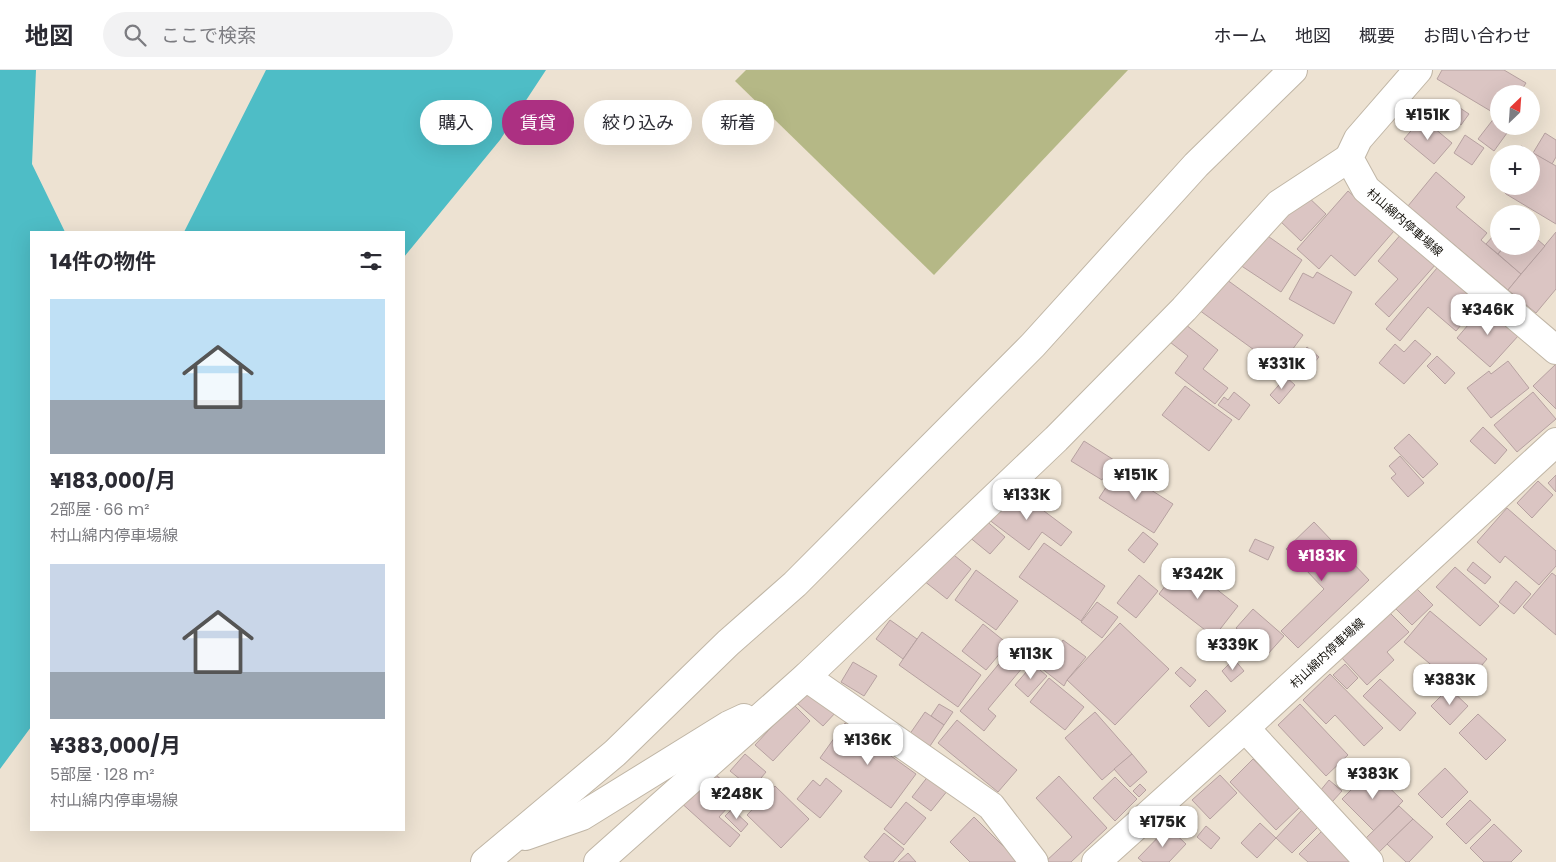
<!DOCTYPE html>
<html lang="ja">
<head>
<meta charset="utf-8">
<style>
	body { margin:0; font-family:Poppins,"Noto Sans JP",sans-serif; background:#f2f2f3; color:#2b2b33; height:100vh; display:flex; flex-direction:column; font-size:19px; white-space:nowrap }
	* { box-sizing:border-box; margin:0 }
	p { font-size:16px; color:#7c7c81 }
	.icon { flex:none; width:28px; height:28px; fill:none; stroke:currentColor; stroke-width:2; stroke-linecap:round; stroke-linejoin:round }
	.map { position:relative; flex:1; overflow:hidden }
	.drawer { position:absolute; left:30px; top:161px; width:375px; height:600px; display:flex; flex-direction:column; background:#fff; border-radius:0px; box-shadow:0 5px 20px #0002 }
	.drawer>* { flex:none }
	.hud { position:absolute; left:420px; top:30px; width:475px; height:45px; display:flex; gap:10px }
	.needle { width:32px; rotate:25deg }
	.buttons { position:absolute; left:1490px; top:15px; display:grid; gap:10px }
	.buttons a { display:grid; place-items:center; width:50px; height:50px; border-radius:50%; background:#fff; box-shadow:0 5px 20px #0002; font-size:25px }
	.price { position:absolute; translate:-50% -42px; padding:0 11px; border-radius:10px; background:#fff; color:#222; font-size:16px; line-height:32px; filter:drop-shadow(0 1px 2px #0008) }
	.price::after { content:''; position:absolute; left:50%; top:30px; width:15px; height:11px; margin-left:-8px; background:inherit; clip-path:polygon(0 0,100% 0,50% 100%) }
	.price.on { background:#ac3082; color:#fff }
	ul { padding:0; list-style:none }
	li { display:grid; align-content:center; gap:10px; height:265px; padding:0 20px }
	li span { display:grid; place-items:center; height:155px; border-radius:0px; color:#555 }
	li>.icon { margin-inline-start:auto }
	span .icon { width:90px; height:90px; fill:#fffc; stroke-width:1 }
	li b { font-size:21px }
	h2 { display:flex; justify-content:space-between; align-items:center; height:60px; padding:0 20px; font-size:21px }
	.pill { padding:0 18px; border-radius:22px; background:#fff; box-shadow:0 5px 20px #0002; font-size:18px; line-height:45px }
	.pill.on { background:#ac3082; color:#fff }
	header { display:flex; align-items:center; gap:30px; box-sizing:border-box; height:70px; padding:0 25px; background:#fff; border-bottom:1px solid #e1e1e2 }
	header strong { font-size:24px }
	nav { display:flex; gap:28px; margin-inline-start:auto; font-size:18px }
	.search { width:350px; height:45px; background:#f2f2f3; display:flex; align-items:center; gap:12px; box-sizing:border-box; padding:0 18px; border-radius:28px; color:#7c7c81; font-size:19px }
	.map>svg:first-child { display:block }
	.green { fill:#b5b886 }
	.water { fill:#4ebdc6 }
	.building { fill:#dbc5c3; stroke:#b6a1a0 }
	.lines { fill:none; stroke-linecap:round; stroke-linejoin:round }
	.street-casing { stroke:#c0b6a6; stroke-width:30 }
	.secondary-casing { stroke:#c0b6a6; stroke-width:30 }
	.street { stroke:#fff; stroke-width:28 }
	.secondary { stroke:#fff; stroke-width:28 }
	.labels { text-anchor:middle; dominant-baseline:central; stroke-width:4; stroke-linejoin:round; paint-order:stroke }
	.street-label { font-size:12px; fill:#120f09; stroke:#fff }
</style>
</head>
<body>
<header>
<strong>地図</strong>
<div class="search"><svg class="icon" aria-label="search" viewBox="0 0 24 24"><circle cx="10" cy="10" r="6"/><path d="M15 15l6 6"/></svg>ここで検索</div>
<nav><a>ホーム</a><a>地図</a><a>概要</a><a>お問い合わせ</a></nav>
</header>
<div class="map">
<svg width="1556" height="792" viewBox="0 0 1556 792">
	<rect width="100%" height="100%" fill="#ede2d2"/>
	<polygon class="green" points="746,0 1128,0 934,205 735,11"/>
	<g class="water">
		<polygon points="0,0 36,0 32,94 65,162 31,162 31,657 0,699"/>
		<polygon points="266,0 546,0 500,70 404,187 404,162 184,162"/>
	</g>
	<g class="building">
		<polygon points="1442,0 1504,0 1526,13 1519,24 1499,24 1499,46 1437,9"/>
		<polygon points="1454,34 1469,44 1461,55 1446,45"/>
		<polygon points="1495,47 1499,49 1499,56 1512,56 1494,81 1478,69"/>
		<polygon points="1422,48 1452,73 1434,94 1404,69"/>
		<polygon points="1545,63 1556,70 1556,87 1552,94 1533,83"/>
		<polygon points="1465,65 1484,78 1472,95 1454,83"/>
		<polygon points="1521,76 1556,96 1556,154 1506,124 1500,116 1531,116 1531,84 1517,84"/>
		<polygon points="1436,102 1465,127 1456,137 1487,163 1481,170 1521,204 1508,220 1408,136"/>
		<polygon points="1348,121 1394,161 1355,206 1331,185 1319,199 1297,179"/>
		<polygon points="1305,124 1326,144 1301,171 1279,150"/>
		<polygon points="1262,162 1302,190 1281,222 1240,195"/>
		<polygon points="1556,162 1556,219 1536,243 1508,220"/>
		<polygon points="1402,163 1436,194 1389,247 1375,234 1398,209 1378,191"/>
		<polygon points="1531,164 1545,176 1521,204 1498,184 1505,176 1531,176"/>
		<polygon points="1494,165 1499,169 1499,176 1504,176 1498,184 1486,174"/>
		<polygon points="1442,192 1484,228 1456,261 1428,237 1400,271 1386,259"/>
		<polygon points="1317,202 1352,222 1334,254 1289,229 1303,203 1313,208"/>
		<polygon points="1223,207 1303,265 1279,298 1199,240"/>
		<polygon points="1485,235 1519,265 1490,297 1457,268"/>
		<polygon points="1181,251 1218,280 1203,299 1228,318 1215,334 1175,303 1188,286 1166,269"/>
		<polygon points="1415,270 1431,284 1404,314 1379,293 1395,274 1404,282"/>
		<polygon points="1307,277 1319,287 1306,302 1294,292"/>
		<polygon points="1437,286 1455,303 1445,314 1427,296"/>
		<polygon points="1508,291 1529,318 1491,348 1467,318 1489,301 1491,304"/>
		<polygon points="1556,294 1556,339 1533,316"/>
		<polygon points="1286,307 1295,315 1279,334 1270,325"/>
		<polygon points="1185,316 1232,350 1209,381 1162,345"/>
		<polygon points="1234,322 1250,335 1239,350 1218,335 1224,327 1228,330"/>
		<polygon points="1533,322 1556,349 1517,382 1494,355"/>
		<polygon points="1483,357 1507,380 1495,394 1470,371"/>
		<polygon points="1409,364 1438,394 1423,408 1394,378"/>
		<polygon points="1084,371 1114,390 1102,410 1071,391"/>
		<polygon points="1400,386 1424,413 1408,427 1391,408 1396,404 1389,396"/>
		<polygon points="1118,399 1173,434 1154,463 1099,428"/>
		<polygon points="1556,405 1556,422 1548,413"/>
		<polygon points="1538,411 1553,425 1532,448 1517,433"/>
		<polygon points="1012,417 1072,462 1061,476 1042,462 1029,480 988,449"/>
		<polygon points="1507,438 1556,481 1556,496 1539,515 1505,486 1500,493 1477,472"/>
		<polygon points="983,448 1005,467 990,484 968,466"/>
		<polygon points="1314,452 1369,510 1298,578 1281,561 1324,519 1286,479"/>
		<polygon points="1143,462 1158,474 1144,493 1128,480"/>
		<polygon points="1255,469 1274,477 1268,490 1249,481"/>
		<polygon points="1044,473 1105,516 1081,551 1019,507"/>
		<polygon points="949,481 971,499 947,529 919,507"/>
		<polygon points="1473,492 1491,507 1485,514 1467,500"/>
		<polygon points="1183,493 1238,536 1214,567 1159,524"/>
		<polygon points="1455,497 1499,536 1480,556 1436,517"/>
		<polygon points="976,500 1018,531 996,560 955,530"/>
		<polygon points="1552,503 1556,506 1556,565 1523,537"/>
		<polygon points="1139,505 1158,521 1136,548 1117,533"/>
		<polygon points="1516,511 1531,524 1514,544 1499,532"/>
		<polygon points="1416,518 1433,535 1412,555 1395,538"/>
		<polygon points="1097,532 1118,547 1102,568 1081,552"/>
		<polygon points="1253,539 1284,566 1267,585 1236,558"/>
		<polygon points="1430,541 1487,589 1461,620 1404,572"/>
		<polygon points="1389,542 1409,562 1387,582 1394,590 1367,615 1341,587"/>
		<polygon points="890,550 917,569 903,589 876,569"/>
		<polygon points="1120,553 1169,599 1115,655 1067,610"/>
		<polygon points="983,554 1008,574 986,600 962,581"/>
		<polygon points="922,562 981,605 958,637 899,595"/>
		<polygon points="1063,570 1086,587 1067,610 1064,616 1041,598"/>
		<polygon points="1012,578 1028,591 988,639 996,646 984,661 960,641"/>
		<polygon points="1234,589 1244,601 1231,612 1222,601"/>
		<polygon points="853,592 877,606 864,626 841,612"/>
		<polygon points="1033,594 1047,606 1028,627 1015,615"/>
		<polygon points="1345,594 1358,608 1347,619 1333,605"/>
		<polygon points="1181,597 1196,610 1190,617 1175,603"/>
		<polygon points="1330,604 1383,658 1364,676 1335,645 1326,654 1303,630"/>
		<polygon points="1049,608 1084,637 1065,660 1030,632"/>
		<polygon points="1380,609 1416,643 1400,661 1363,626"/>
		<polygon points="813,618 837,641 823,656 798,634"/>
		<polygon points="1449,618 1468,636 1450,655 1431,636"/>
		<polygon points="1206,620 1226,641 1209,657 1190,636"/>
		<polygon points="793,634 810,651 773,691 755,675"/>
		<polygon points="939,634 953,642 944,655 931,646"/>
		<polygon points="1300,634 1348,685 1326,706 1278,655"/>
		<polygon points="925,642 944,655 926,682 907,668"/>
		<polygon points="1095,642 1132,684 1102,710 1065,668"/>
		<polygon points="1478,644 1506,670 1486,690 1459,663"/>
		<polygon points="957,650 1017,700 998,722 938,673"/>
		<polygon points="845,653 916,704 891,738 820,688"/>
		<polygon points="745,684 766,702 752,719 730,701"/>
		<polygon points="1132,684 1147,702 1130,717 1114,699"/>
		<polygon points="1253,689 1300,737 1276,760 1230,712"/>
		<polygon points="708,698 739,725 719,747 740,765 730,777 678,730"/>
		<polygon points="1445,698 1468,722 1442,748 1418,724"/>
		<polygon points="1371,700 1403,731 1374,761 1342,729"/>
		<polygon points="929,705 948,720 931,741 912,727"/>
		<polygon points="1220,705 1237,723 1210,749 1192,730"/>
		<polygon points="1059,706 1107,758 1071,792 1045,792 1072,767 1036,728"/>
		<polygon points="1115,707 1137,729 1115,751 1093,728"/>
		<polygon points="826,708 842,721 820,748 797,729 813,710 820,716"/>
		<polygon points="1329,710 1342,721 1332,732 1320,721"/>
		<polygon points="1140,714 1146,720 1139,727 1133,721"/>
		<polygon points="775,716 809,749 781,778 747,745"/>
		<polygon points="1470,730 1491,750 1466,774 1446,754"/>
		<polygon points="906,732 926,748 904,775 884,759"/>
		<polygon points="1399,736 1413,749 1378,783 1365,769"/>
		<polygon points="732,739 748,754 741,762 725,746"/>
		<polygon points="1302,740 1319,756 1292,783 1276,768"/>
		<polygon points="974,747 1019,792 970,792 950,772"/>
		<polygon points="1413,749 1433,767 1409,792 1406,792 1387,774"/>
		<polygon points="1260,753 1276,768 1257,788 1241,773"/>
		<polygon points="1494,754 1522,781 1511,792 1484,792 1470,778"/>
		<polygon points="1206,756 1220,768 1211,779 1197,767"/>
		<polygon points="1168,757 1186,774 1169,792 1143,792 1138,788"/>
		<polygon points="1322,761 1353,792 1308,792 1299,784"/>
		<polygon points="884,763 904,779 893,792 870,792 864,787"/>
		<polygon points="908,783 916,792 898,792"/>
	</g>
	<g class="lines">
		<defs>
			<g id="street">
				<polyline points="806,607 991,736 1034,792"/>
				<polyline points="1245,658 1369,792"/>
				<polyline points="525,766 582,746 729,655 744,648"/>
				<polyline points="485,792 615,683 728,573 795,514 1033,275 1196,95 1293,0"/>
				<polyline points="598,792 806,607 1056,369 1184,239 1279,134 1349,88"/>
			</g>
			<g id="secondary">
				<polyline points="1418,0 1358,69 1349,88 1366,119 1556,280"/>
				<polyline points="1096,792 1245,658 1556,372"/>
			</g>
		</defs>
		<use href="#street" class="street-casing"/>
		<use href="#secondary" class="secondary-casing"/>
		<use href="#street" class="street"/>
		<use href="#secondary" class="secondary"/>
	</g>
	<g class="labels">
		<g class="street-label">
			<text transform="translate(1405 152) rotate(41)">村山綿内停車場線</text>
			<text transform="translate(1327 583) rotate(-43)">村山綿内停車場線</text>
		</g>
	</g>
</svg>
<div class="buttons">
<a><svg class="needle" viewBox="-14 -14 28 28"><path d="M0-13l5 13h-10z" fill="#e53935"/><path d="M0 13l5-13h-10z" fill="#7c7c81"/></svg></a>
<a>+</a>
<a>−</a>
</div>
<b class="price" style="left:1428px;top:71px">¥151K</b>
<b class="price" style="left:1488px;top:266px">¥346K</b>
<b class="price" style="left:1282px;top:320px">¥331K</b>
<b class="price" style="left:1136px;top:431px">¥151K</b>
<b class="price" style="left:1027px;top:451px">¥133K</b>
<b class="price on" style="left:1322px;top:512px">¥183K</b>
<b class="price" style="left:1198px;top:530px">¥342K</b>
<b class="price" style="left:1233px;top:601px">¥339K</b>
<b class="price" style="left:1031px;top:610px">¥113K</b>
<b class="price" style="left:1450px;top:636px">¥383K</b>
<b class="price" style="left:868px;top:696px">¥136K</b>
<b class="price" style="left:1373px;top:730px">¥383K</b>
<b class="price" style="left:737px;top:750px">¥248K</b>
<b class="price" style="left:1163px;top:778px">¥175K</b>
<div class="hud">
<a class="pill">購入</a>
<a class="pill on">賃貸</a>
<a class="pill">絞り込み</a>
<a class="pill">新着</a>
</div>
<section class="drawer">
<h2>14件の物件<svg class="icon" aria-label="filters" viewBox="0 0 24 24"><path d="M4 7h16M4 17h16"/><circle cx="9" cy="7" r="2"/><circle cx="15" cy="17" r="2"/></svg></h2>
<ul>
<li><span style="background:linear-gradient(#bfe0f5 65%,#9aa5b1 0)"><svg class="icon" aria-label="home" viewBox="0 0 24 24"><path d="M3 11l9-7 9 7M6 9v11h12V9"/></svg></span><div><b>¥183,000/月</b><p>2部屋 · 66 m²</p><p>村山綿内停車場線</p></div></li>
<li><span style="background:linear-gradient(#c9d6e8 70%,#9aa5b1 0)"><svg class="icon" aria-label="home" viewBox="0 0 24 24"><path d="M3 11l9-7 9 7M6 9v11h12V9"/></svg></span><div><b>¥383,000/月</b><p>5部屋 · 128 m²</p><p>村山綿内停車場線</p></div></li>
</ul>
</section>
</div>
</body>
</html>
